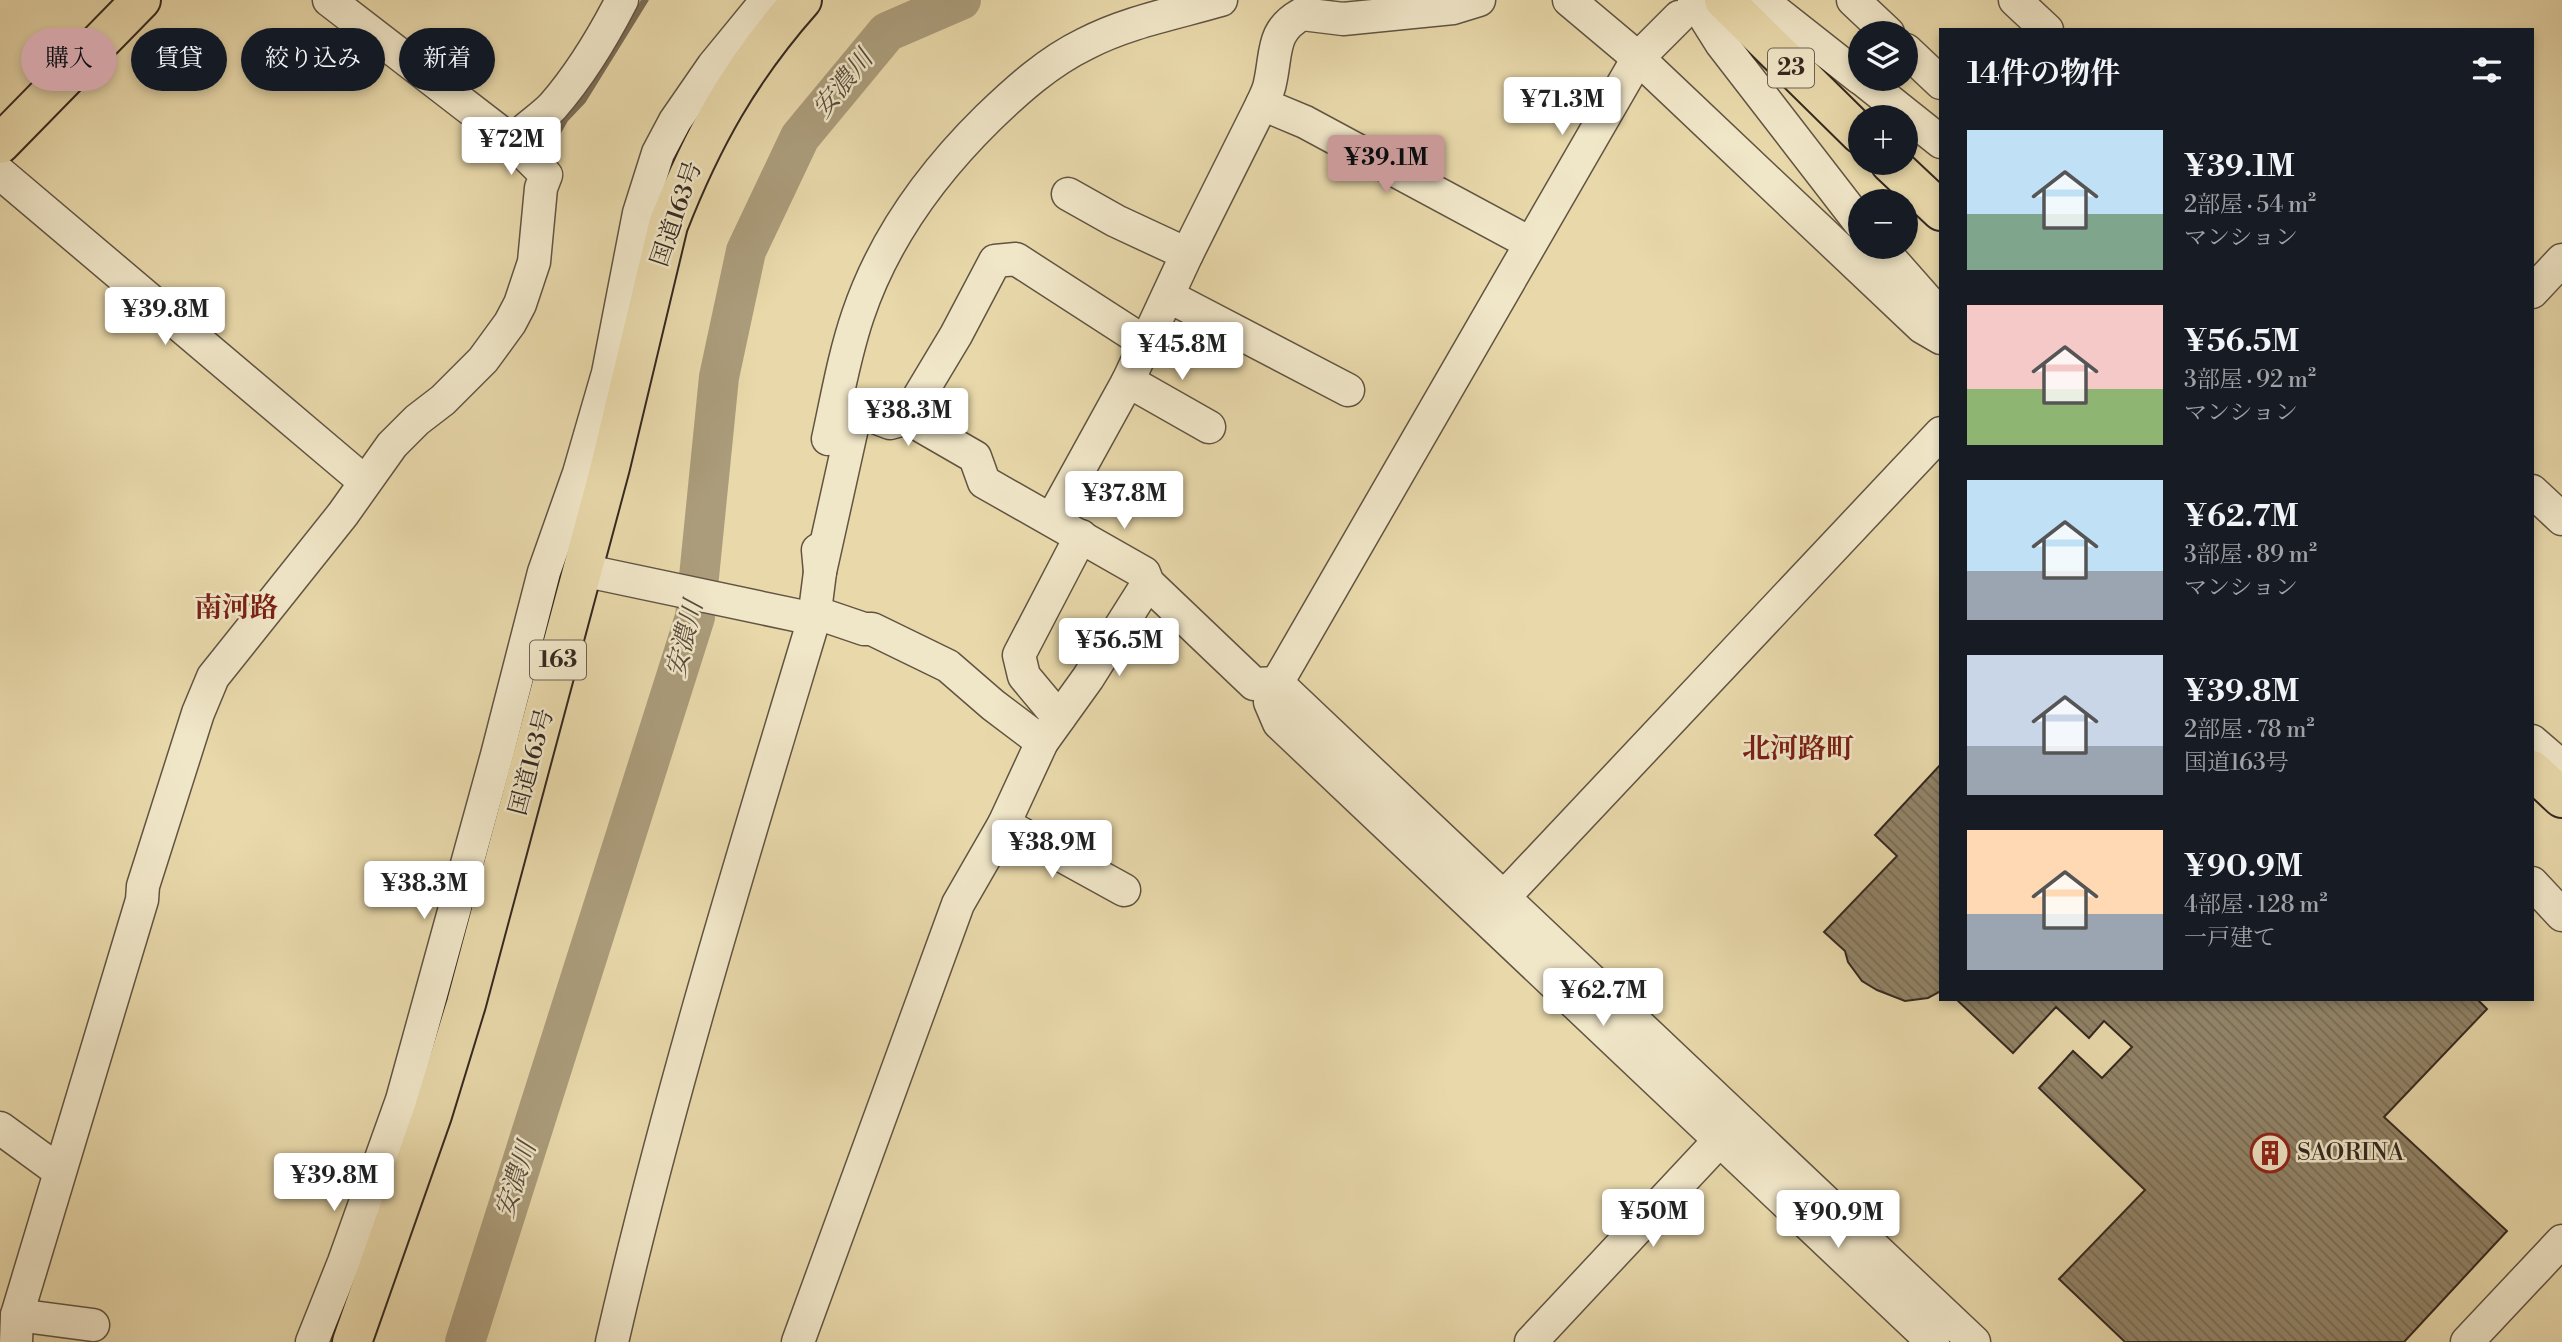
<!DOCTYPE html>
<html lang="ja">
<head>
<meta charset="utf-8">
<style>
	body { margin:0; font-family:"Libre Bodoni","Noto Serif JP",serif; background:#242831; color:#f1f3f6; height:100vh; display:flex; flex-direction:column; font-size:26px; white-space:nowrap }
	* { box-sizing:border-box; margin:0 }
	p { font-size:23px; color:#9ea1a6 }
	.icon { flex:none; width:38px; height:38px; fill:none; stroke:currentColor; stroke-width:2; stroke-linecap:round; stroke-linejoin:round }
	.map { position:relative; flex:1; overflow:hidden }
	.panel { position:absolute; left:1939px; top:28px; width:595px; height:973px; display:flex; flex-direction:column; background:#171b24; border-radius:0px; box-shadow:0 4px 10px #0003 }
	.panel>* { flex:none }
	.hud { position:absolute; left:21px; top:28px; width:665px; height:63px; display:flex; gap:14px }
	.buttons { position:absolute; left:1848px; top:21px; display:grid; gap:14px }
	.buttons a { display:grid; place-items:center; width:70px; height:70px; border-radius:50%; background:#171b24; box-shadow:0 4px 10px #0003; font-size:35px }
	.price { position:absolute; translate:-50% -60px; padding:0 16px; border-radius:7px; background:#fff; color:#222; font-size:23px; line-height:46px; filter:drop-shadow(0 2px 4px #0008) }
	.price::after { content:''; position:absolute; left:50%; top:42px; width:21px; height:16px; margin-left:-10px; background:inherit; clip-path:polygon(0 0,100% 0,50% 100%) }
	.price.current { background:#c59692; color:#111 }
	ul { padding:0; list-style:none }
	li { display:flex; align-items:center; gap:21px; height:175px; padding:0 28px }
	li span { display:grid; place-items:center; flex:none; width:196px; height:140px; border-radius:0px; color:#555 }
	li>.icon { margin-inline-start:auto }
	span .icon { width:84px; height:84px; fill:#fffc; stroke-width:1 }
	li b { font-size:30px }
	h2 { display:flex; justify-content:space-between; align-items:center; height:84px; padding:0 28px; font-size:30px }
	.tag { padding:0 24px; border-radius:32px; background:#171b24; box-shadow:0 4px 10px #0003; font-size:24px; line-height:63px }
	.tag.current { background:#c59692; color:#111 }
	.map>svg:first-child { display:block }
	.lines { fill:none; stroke-linecap:round; stroke-linejoin:round }
	.stream { stroke:#7b6e57; stroke-width:7 }
	.river { stroke:#ab9c7b; stroke-width:40 }
	.building { fill:url(#building-back-hatch); stroke:#342820; stroke-width:2 }
	.minor-casing { stroke:#615442; stroke-width:35 }
	.highway-casing { stroke:#342820; stroke-width:42 }
	.minor { stroke:#f0e6c8; stroke-width:32 }
	.highway { stroke:#e8d8aa; stroke-width:38 }
	.labels { text-anchor:middle; dominant-baseline:central; stroke-width:5; stroke-linejoin:round; paint-order:stroke }
	.shield { fill:#f0e6c8; stroke:#6c6152; stroke-width:2 }
	.shield-label { font-size:23px; font-weight:bold; fill:#342820 }
	.street-label { font-size:24px; fill:#342820; stroke:#f0e6c8 }
	.poi-label { font-size:24px; fill:#342820; stroke:#f0e6c8; text-anchor:start }
	.water-label { font-size:26px; font-style:italic; fill:#584b3b; stroke:#f0e6c8 }
	.quarter-label { font-size:28px; font-weight:bold; fill:#7a1f14; stroke:#f0e6c8 }
</style>
</head>
<body>
<div class="map">
<svg width="2562" height="1342" viewBox="0 0 2562 1342">
	<defs>
		<pattern id="building-back-hatch" width="6" height="6" patternUnits="userSpaceOnUse" patternTransform="scale(1.75)"><rect width="6" height="6" fill="#928468"/><path d="M-1 5l2 2M0 0l6 6M5-1l2 2" fill="none" stroke="#786c55"/></pattern>
	</defs>
	<rect width="100%" height="100%" fill="#e8d8aa"/>
	<filter id="stains"><feTurbulence type="fractalNoise" baseFrequency=".00286" numOctaves="4"/><feColorMatrix values="0 0 0 0 .2 0 0 0 0 .09 0 0 0 0 .02 0 0 0 .5 -.17"/></filter>
	<radialGradient id="worn" r=".72"><stop offset=".6" stop-color="#630" stop-opacity="0"/><stop offset="1" stop-color="#630" stop-opacity=".3"/></radialGradient>
	<g class="lines">
		<polyline class="stream" points="546,152 565,119 583,100 645,0"/>
		<polyline class="river" points="465,1342 695,617 719,377 746,251 800,137 887,32 961,0"/>
	</g>
	<g class="building">
		<polygon points="1941,764 1941,991 1928,998 1905,1001 1877,990 1862,981 1848,962 1845,951 1824,932 1897,856 1875,835"/>
		<polygon points="1956,999 2477,999 2487,1009 2384,1117 2507,1231 2404,1342 2125,1342 2059,1279 2145,1190 2039,1088 2073,1051 2102,1078 2132,1047 2104,1021 2089,1038 2056,1007 2013,1053"/>
	</g>
	<g class="lines">
		<defs>
			<g id="minor">
				<polyline points="1569,0 1638,58 1922,327 1941,338"/>
				<polyline points="1694,0 1721,43 1860,223"/>
				<polyline points="1761,0 1860,78"/>
				<polyline points="1853,0 1888,33"/>
				<polyline points="2015,0 2047,30"/>
				<polyline points="1679,17 1638,58 1277,683 1270,702 1279,723 1933,1342"/>
				<polyline points="1906,50 1941,83"/>
				<polyline points="1862,79 1941,142"/>
				<polyline points="1262,104 1305,122 1530,243"/>
				<path d="M513,142C525,127 540,120 553,106C580,75 603,37 622,0"/>
				<polyline points="0,173 365,482"/>
				<polyline points="1068,194 1116,221 1187,254"/>
				<polyline points="1880,247 1941,316"/>
				<polyline points="2532,292 2562,260"/>
				<polyline points="1168,296 1348,390"/>
				<polyline points="1128,381 1209,427"/>
				<polyline points="911,417 914,405 956,335 995,261 1016,259 1146,343"/>
				<path d="M828,439C837,398 844,356 858,315C884,238 931,174 988,118C1017,90 1048,62 1085,44C1127,22 1176,13 1221,0"/>
				<polyline points="2532,491 2562,519"/>
				<path d="M1054,521L1058,508L1128,381L1187,254L1262,104C1265,97 1269,90 1270,83C1277,52 1271,31 1302,14L1343,19L1453,8L1479,0"/>
				<polyline points="582,570 814,619"/>
				<polyline points="820,572 856,410 890,423 911,417 923,427 975,457 984,482 1144,573 1148,583 1254,684 1277,683 1974,1342"/>
				<polyline points="814,612 864,629 872,629 948,666 993,705 1042,742"/>
				<polyline points="1059,718 1024,676 1019,655 1081,536"/>
				<polyline points="2532,741 2562,767"/>
				<polyline points="1004,824 1124,890"/>
				<polyline points="2532,883 2562,915"/>
				<polyline points="1504,897 1941,433"/>
				<polyline points="0,1128 59,1171"/>
				<polyline points="17,1315 93,1325"/>
				<polyline points="16,1342 17,1315 142,900 143,886 198,713 213,677 343,514 392,445 417,420 443,400 483,360 510,323 520,304 534,262 541,188 546,175 513,142 329,0"/>
				<polyline points="312,1342 344,1262 402,1100 497,755 544,572 579,473 608,373 639,213 658,153 675,121 713,66 767,0"/>
				<path d="M612,1342C668,1098 742,858 814,619L820,572L818,550"/>
				<polyline points="798,1342 958,904 1004,824 1042,742 1088,678 1148,583"/>
				<polyline points="1531,1342 1733,1126"/>
				<polyline points="2467,1342 2562,1241"/>
			</g>
			<g id="highway">
				<polyline points="1724,0 1860,134"/>
				<polyline points="0,144 141,0"/>
				<polyline points="1890,163 1941,211"/>
				<polyline points="2532,770 2562,798"/>
				<path d="M352,1342L432,1115L466,1004L610,467L668,225C702,138 740,70 802,0"/>
			</g>
		</defs>
		<use href="#minor" class="minor-casing"/>
		<use href="#highway" class="highway-casing"/>
		<use href="#minor" class="minor"/>
		<use href="#highway" class="highway"/>
	</g>
	<defs>
		<symbol id="building-ring" viewBox="-11 -11 22 22"><circle r="9.5" fill="#f0e6c8" stroke="#8f2418" stroke-width="1.5"/><path d="M-4-6H4V6H1V3H-1V6H-4ZM-2.5-4.3h1.7v1.8h-1.7ZM.8-4.3h1.7v1.8H.8ZM-2.5-1h1.7V.8h-1.7ZM.8-1h1.7V.8H.8Z" fill="#8f2418"/></symbol>
	</defs>
	<g fill-rule="evenodd">
		<use href="#building-ring" x="2248" y="1131" width="44" height="44"/>
	</g>
	<g class="labels">
		<g class="shield">
			<rect x="1768" y="48.5" width="46" height="39" rx="5"/>
			<rect x="530" y="640.5" width="56" height="39" rx="5"/>
		</g>
		<g class="shield-label">
			<text x="1791" y="68">23</text>
			<text x="558" y="660">163</text>
		</g>
		<g class="street-label">
			<text transform="translate(677 214) rotate(-71)">国道163号</text>
			<text transform="translate(532 762) rotate(-75)">国道163号</text>
		</g>
		<g class="poi-label">
			<text x="2297" y="1153">SAORINA</text>
		</g>
		<g class="water-label">
			<text transform="translate(843 84) rotate(-51)">安濃川</text>
			<text transform="translate(685 639) rotate(-76)">安濃川</text>
			<text transform="translate(516 1180) rotate(-72)">安濃川</text>
		</g>
		<g class="quarter-label">
			<text x="236" y="608">南河路</text>
			<text x="1798" y="749">北河路町</text>
		</g>
	</g>
	<rect width="100%" height="100%" filter="url(#stains)"/>
	<rect width="100%" height="100%" fill="url(#worn)"/>
</svg>
<div class="buttons">
<a><svg class="icon" aria-label="layers" viewBox="0 0 24 24"><path d="M12 4l9 5-9 5-9-5zM3 14l9 5 9-5"/></svg></a>
<a>+</a>
<a>−</a>
</div>
<b class="price" style="left:1562px;top:137px">¥71.3M</b>
<b class="price" style="left:511px;top:177px">¥72M</b>
<b class="price current" style="left:1386px;top:195px">¥39.1M</b>
<b class="price" style="left:165px;top:347px">¥39.8M</b>
<b class="price" style="left:1182px;top:382px">¥45.8M</b>
<b class="price" style="left:908px;top:448px">¥38.3M</b>
<b class="price" style="left:1124px;top:531px">¥37.8M</b>
<b class="price" style="left:1119px;top:678px">¥56.5M</b>
<b class="price" style="left:1052px;top:880px">¥38.9M</b>
<b class="price" style="left:424px;top:921px">¥38.3M</b>
<b class="price" style="left:1603px;top:1028px">¥62.7M</b>
<b class="price" style="left:334px;top:1213px">¥39.8M</b>
<b class="price" style="left:1653px;top:1249px">¥50M</b>
<b class="price" style="left:1838px;top:1250px">¥90.9M</b>
<div class="hud">
<a class="tag current">購入</a>
<a class="tag">賃貸</a>
<a class="tag">絞り込み</a>
<a class="tag">新着</a>
</div>
<section class="panel">
<h2>14件の物件<svg class="icon" aria-label="filters" viewBox="0 0 24 24"><path d="M4 7h16M4 17h16"/><circle cx="9" cy="7" r="2"/><circle cx="15" cy="17" r="2"/></svg></h2>
<ul>
<li><span style="background:linear-gradient(#bfe0f5 60%,#7fa58c 0)"><svg class="icon" aria-label="home" viewBox="0 0 24 24"><path d="M3 11l9-7 9 7M6 9v11h12V9"/></svg></span><div><b>¥39.1M</b><p>2部屋 · 54 m²</p><p>マンション</p></div></li>
<li><span style="background:linear-gradient(#f6c9c9 60%,#8fb573 0)"><svg class="icon" aria-label="home" viewBox="0 0 24 24"><path d="M3 11l9-7 9 7M6 9v11h12V9"/></svg></span><div><b>¥56.5M</b><p>3部屋 · 92 m²</p><p>マンション</p></div></li>
<li><span style="background:linear-gradient(#bfe0f5 65%,#9aa5b1 0)"><svg class="icon" aria-label="home" viewBox="0 0 24 24"><path d="M3 11l9-7 9 7M6 9v11h12V9"/></svg></span><div><b>¥62.7M</b><p>3部屋 · 89 m²</p><p>マンション</p></div></li>
<li><span style="background:linear-gradient(#c9d6e8 65%,#9aa5b1 0)"><svg class="icon" aria-label="home" viewBox="0 0 24 24"><path d="M3 11l9-7 9 7M6 9v11h12V9"/></svg></span><div><b>¥39.8M</b><p>2部屋 · 78 m²</p><p>国道163号</p></div></li>
<li><span style="background:linear-gradient(#ffd9b3 60%,#9aa5b1 0)"><svg class="icon" aria-label="home" viewBox="0 0 24 24"><path d="M3 11l9-7 9 7M6 9v11h12V9"/></svg></span><div><b>¥90.9M</b><p>4部屋 · 128 m²</p><p>一戸建て</p></div></li>
</ul>
</section>
</div>
</body>
</html>
